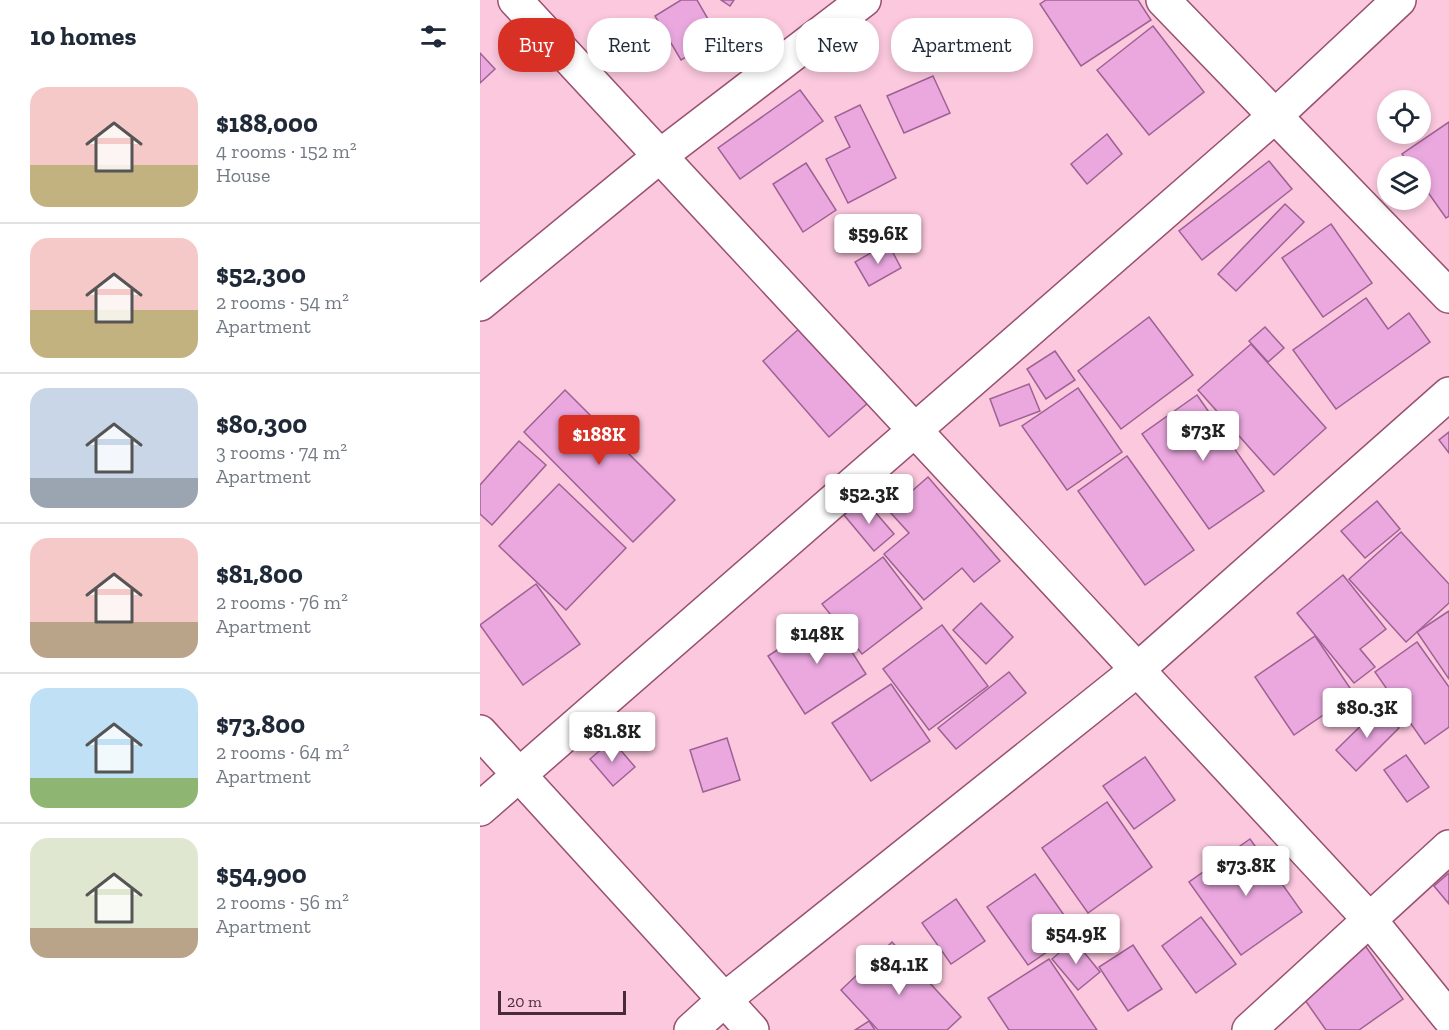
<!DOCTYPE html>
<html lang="en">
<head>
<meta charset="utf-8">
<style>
	body { margin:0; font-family:"Zilla Slab",serif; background:#f2f2f3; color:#1f2937; height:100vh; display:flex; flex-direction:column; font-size:22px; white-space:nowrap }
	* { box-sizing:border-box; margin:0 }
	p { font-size:20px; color:#747a83 }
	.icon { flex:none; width:33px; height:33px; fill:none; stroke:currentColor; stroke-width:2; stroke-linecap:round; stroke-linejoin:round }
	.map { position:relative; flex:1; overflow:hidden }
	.drawer { display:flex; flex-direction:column; background:#fff; width:480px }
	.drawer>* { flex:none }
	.hud { position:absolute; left:18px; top:18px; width:570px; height:54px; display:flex; gap:12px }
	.fabs { position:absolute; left:897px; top:90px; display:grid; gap:12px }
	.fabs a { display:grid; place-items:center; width:54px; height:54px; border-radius:50%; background:#fff; box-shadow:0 3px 9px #0003; font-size:30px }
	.scale { position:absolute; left:18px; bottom:15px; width:128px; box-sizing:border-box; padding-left:6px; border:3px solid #4a2a38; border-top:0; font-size:16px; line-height:21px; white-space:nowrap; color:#4a2a38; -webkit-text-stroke:4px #fbc8dd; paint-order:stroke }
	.price { position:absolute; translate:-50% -51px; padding:0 14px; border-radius:6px; background:#fff; color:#222; font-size:20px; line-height:39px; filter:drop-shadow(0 2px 3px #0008) }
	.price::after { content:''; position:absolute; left:50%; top:36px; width:18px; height:14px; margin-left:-9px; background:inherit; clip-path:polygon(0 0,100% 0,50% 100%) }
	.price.selected { background:#d93025; color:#fff }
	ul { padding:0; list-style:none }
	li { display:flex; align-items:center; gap:18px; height:150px; padding:0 30px }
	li+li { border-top:2px solid #e0e1e3 }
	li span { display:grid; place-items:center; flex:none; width:168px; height:120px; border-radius:18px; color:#555 }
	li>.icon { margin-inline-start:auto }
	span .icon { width:72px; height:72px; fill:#fffc; stroke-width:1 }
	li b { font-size:26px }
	h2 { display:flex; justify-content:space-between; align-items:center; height:72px; padding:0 30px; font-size:26px }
	.chip { padding:0 21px; border-radius:24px; background:#fff; box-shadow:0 3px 9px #0003; font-size:21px; line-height:54px }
	.chip.selected { background:#d93025; color:#fff }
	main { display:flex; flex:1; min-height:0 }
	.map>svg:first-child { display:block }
	.building { fill:#eaa8df; stroke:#9e6194; stroke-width:1.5 }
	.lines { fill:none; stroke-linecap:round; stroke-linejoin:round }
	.minor-casing { stroke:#995071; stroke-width:36 }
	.minor { stroke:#fff; stroke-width:33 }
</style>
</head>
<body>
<main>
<section class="drawer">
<h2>10 homes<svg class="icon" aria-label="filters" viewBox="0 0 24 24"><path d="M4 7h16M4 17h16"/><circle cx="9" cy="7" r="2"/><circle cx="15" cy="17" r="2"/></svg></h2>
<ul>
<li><span style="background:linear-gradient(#f6c9c9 65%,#c2b280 0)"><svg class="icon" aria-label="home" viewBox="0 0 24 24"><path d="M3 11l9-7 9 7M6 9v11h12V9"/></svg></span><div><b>$188,000</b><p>4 rooms · 152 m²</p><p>House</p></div></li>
<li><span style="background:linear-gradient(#f6c9c9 60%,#c2b280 0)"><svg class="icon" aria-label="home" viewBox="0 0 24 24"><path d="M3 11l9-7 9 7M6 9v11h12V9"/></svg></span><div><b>$52,300</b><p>2 rooms · 54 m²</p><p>Apartment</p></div></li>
<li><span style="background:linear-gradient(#c9d6e8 75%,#9aa5b1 0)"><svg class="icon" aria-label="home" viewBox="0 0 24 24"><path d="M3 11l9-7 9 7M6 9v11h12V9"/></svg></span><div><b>$80,300</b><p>3 rooms · 74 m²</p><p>Apartment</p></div></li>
<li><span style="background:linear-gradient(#f6c9c9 70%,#b9a48a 0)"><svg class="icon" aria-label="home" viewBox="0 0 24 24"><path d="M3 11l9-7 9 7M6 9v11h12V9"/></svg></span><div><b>$81,800</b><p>2 rooms · 76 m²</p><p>Apartment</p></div></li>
<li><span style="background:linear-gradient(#bfe0f5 75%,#8fb573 0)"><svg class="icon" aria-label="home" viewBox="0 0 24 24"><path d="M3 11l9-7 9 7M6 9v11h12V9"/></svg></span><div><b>$73,800</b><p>2 rooms · 64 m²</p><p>Apartment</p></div></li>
<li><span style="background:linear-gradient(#dfe7d0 75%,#b9a48a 0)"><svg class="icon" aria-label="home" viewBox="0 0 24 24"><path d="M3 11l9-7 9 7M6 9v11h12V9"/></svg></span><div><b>$54,900</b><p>2 rooms · 56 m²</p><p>Apartment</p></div></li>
</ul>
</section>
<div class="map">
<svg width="969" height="1030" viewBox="0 0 969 1030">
	<rect width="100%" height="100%" fill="#fbc8dd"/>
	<g class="building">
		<polygon points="201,0 217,0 239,38 201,60 175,16"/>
		<polygon points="241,0 254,0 250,6"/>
		<polygon points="566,0 658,0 671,20 601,66 560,4"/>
		<polygon points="673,26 724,92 669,135 617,70"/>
		<polygon points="0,53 15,69 0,83"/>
		<polygon points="453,76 470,113 424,133 407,96"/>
		<polygon points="320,90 343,121 260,179 238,148"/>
		<polygon points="380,105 416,178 368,203 346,159 370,147 355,117"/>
		<polygon points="969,122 969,216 966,218 940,181 940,166 931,166 922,154"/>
		<polygon points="627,134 642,154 607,184 591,164"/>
		<polygon points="789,161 812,189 722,260 699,231"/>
		<polygon points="326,163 356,210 323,232 293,184"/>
		<polygon points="805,204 824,222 756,291 738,274"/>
		<polygon points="851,224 892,283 843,317 802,258"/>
		<polygon points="408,243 421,268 389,286 375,262"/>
		<polygon points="886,298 908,329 929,313 950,342 856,409 813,350"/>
		<polygon points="669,317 713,375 641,429 598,371"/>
		<polygon points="330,319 397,395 349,437 283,361"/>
		<polygon points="785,327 804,348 788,362 769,341"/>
		<polygon points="771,344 846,428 794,475 718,390"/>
		<polygon points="575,351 595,380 566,399 547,369"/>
		<polygon points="549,384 560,411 520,426 510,399"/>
		<polygon points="598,388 642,452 587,490 542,426"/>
		<polygon points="85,390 195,500 153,542 44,432"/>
		<polygon points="717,395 784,491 729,529 662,434"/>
		<polygon points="969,432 969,453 959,440"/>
		<polygon points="39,441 66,465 12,525 0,514 0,485"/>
		<polygon points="647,456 714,550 665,585 598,491"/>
		<polygon points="448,477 520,561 494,582 482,568 444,600 404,554 429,533 409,511"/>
		<polygon points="79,484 146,548 86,610 19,546"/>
		<polygon points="384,499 414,534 394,551 364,515"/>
		<polygon points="897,501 920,529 885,558 861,531"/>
		<polygon points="921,532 969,584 969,603 926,642 869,579"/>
		<polygon points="403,557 442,608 382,654 342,604"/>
		<polygon points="863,575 906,629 880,649 895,667 874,683 817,613"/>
		<polygon points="56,584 100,644 43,685 0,625"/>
		<polygon points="501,603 533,637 506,664 473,630"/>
		<polygon points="969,611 969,679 937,632"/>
		<polygon points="349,616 386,674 325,714 288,656"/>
		<polygon points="462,625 508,686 449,730 403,669"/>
		<polygon points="835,636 874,694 814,735 775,677"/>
		<polygon points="937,642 969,687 969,727 945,744 895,672"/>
		<polygon points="529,672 546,693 476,749 458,728"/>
		<polygon points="411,684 450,741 391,781 352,723"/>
		<polygon points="899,708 919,728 876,771 856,750"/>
		<polygon points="247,738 260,780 223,792 210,750"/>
		<polygon points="132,740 155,767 133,786 110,759"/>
		<polygon points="926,755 949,787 927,802 904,770"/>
		<polygon points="665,757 695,800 654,829 623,786"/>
		<polygon points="627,802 672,867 608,913 562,848"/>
		<polygon points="770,839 822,912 761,955 709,882"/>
		<polygon points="969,873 969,904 954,886"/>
		<polygon points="555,874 596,932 548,965 507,907"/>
		<polygon points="476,899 505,941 471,964 442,923"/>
		<polygon points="721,917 756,964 716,993 682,946"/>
		<polygon points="594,940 620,972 598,990 572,959"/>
		<polygon points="412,942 481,1017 467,1030 398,1030 361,990"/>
		<polygon points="884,944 923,999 879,1030 846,1030 818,990"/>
		<polygon points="653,945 682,989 648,1011 619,967"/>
		<polygon points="569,959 617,1030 529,1030 508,998"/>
		<polygon points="389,1021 395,1030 375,1030"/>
	</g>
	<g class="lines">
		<defs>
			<g id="minor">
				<polyline points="35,0 890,920 969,1018"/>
				<polyline points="683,0 969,296"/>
				<polyline points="0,304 180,156 384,0"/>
				<polyline points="0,732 272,1030"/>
				<polyline points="0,809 795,116 919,0"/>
				<polyline points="211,1030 244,1000 657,670 969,394"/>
				<polyline points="769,1030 969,847"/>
			</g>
		</defs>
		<use href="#minor" class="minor-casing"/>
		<use href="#minor" class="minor"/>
	</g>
</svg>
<div class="fabs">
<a><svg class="icon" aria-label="locate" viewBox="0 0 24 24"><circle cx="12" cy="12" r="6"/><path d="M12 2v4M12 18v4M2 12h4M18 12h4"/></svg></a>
<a><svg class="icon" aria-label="layers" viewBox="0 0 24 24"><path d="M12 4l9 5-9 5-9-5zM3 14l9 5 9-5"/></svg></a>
</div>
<div class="scale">20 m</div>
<b class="price" style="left:398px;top:265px">$59.6K</b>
<b class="price" style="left:723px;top:462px">$73K</b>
<b class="price selected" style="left:119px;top:466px">$188K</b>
<b class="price" style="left:389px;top:525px">$52.3K</b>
<b class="price" style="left:337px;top:665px">$148K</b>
<b class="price" style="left:887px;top:739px">$80.3K</b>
<b class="price" style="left:132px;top:763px">$81.8K</b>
<b class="price" style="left:766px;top:897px">$73.8K</b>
<b class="price" style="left:596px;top:965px">$54.9K</b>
<b class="price" style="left:419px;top:996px">$84.1K</b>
<div class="hud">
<a class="chip selected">Buy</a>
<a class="chip">Rent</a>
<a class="chip">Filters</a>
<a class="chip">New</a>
<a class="chip">Apartment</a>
</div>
</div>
</main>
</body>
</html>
